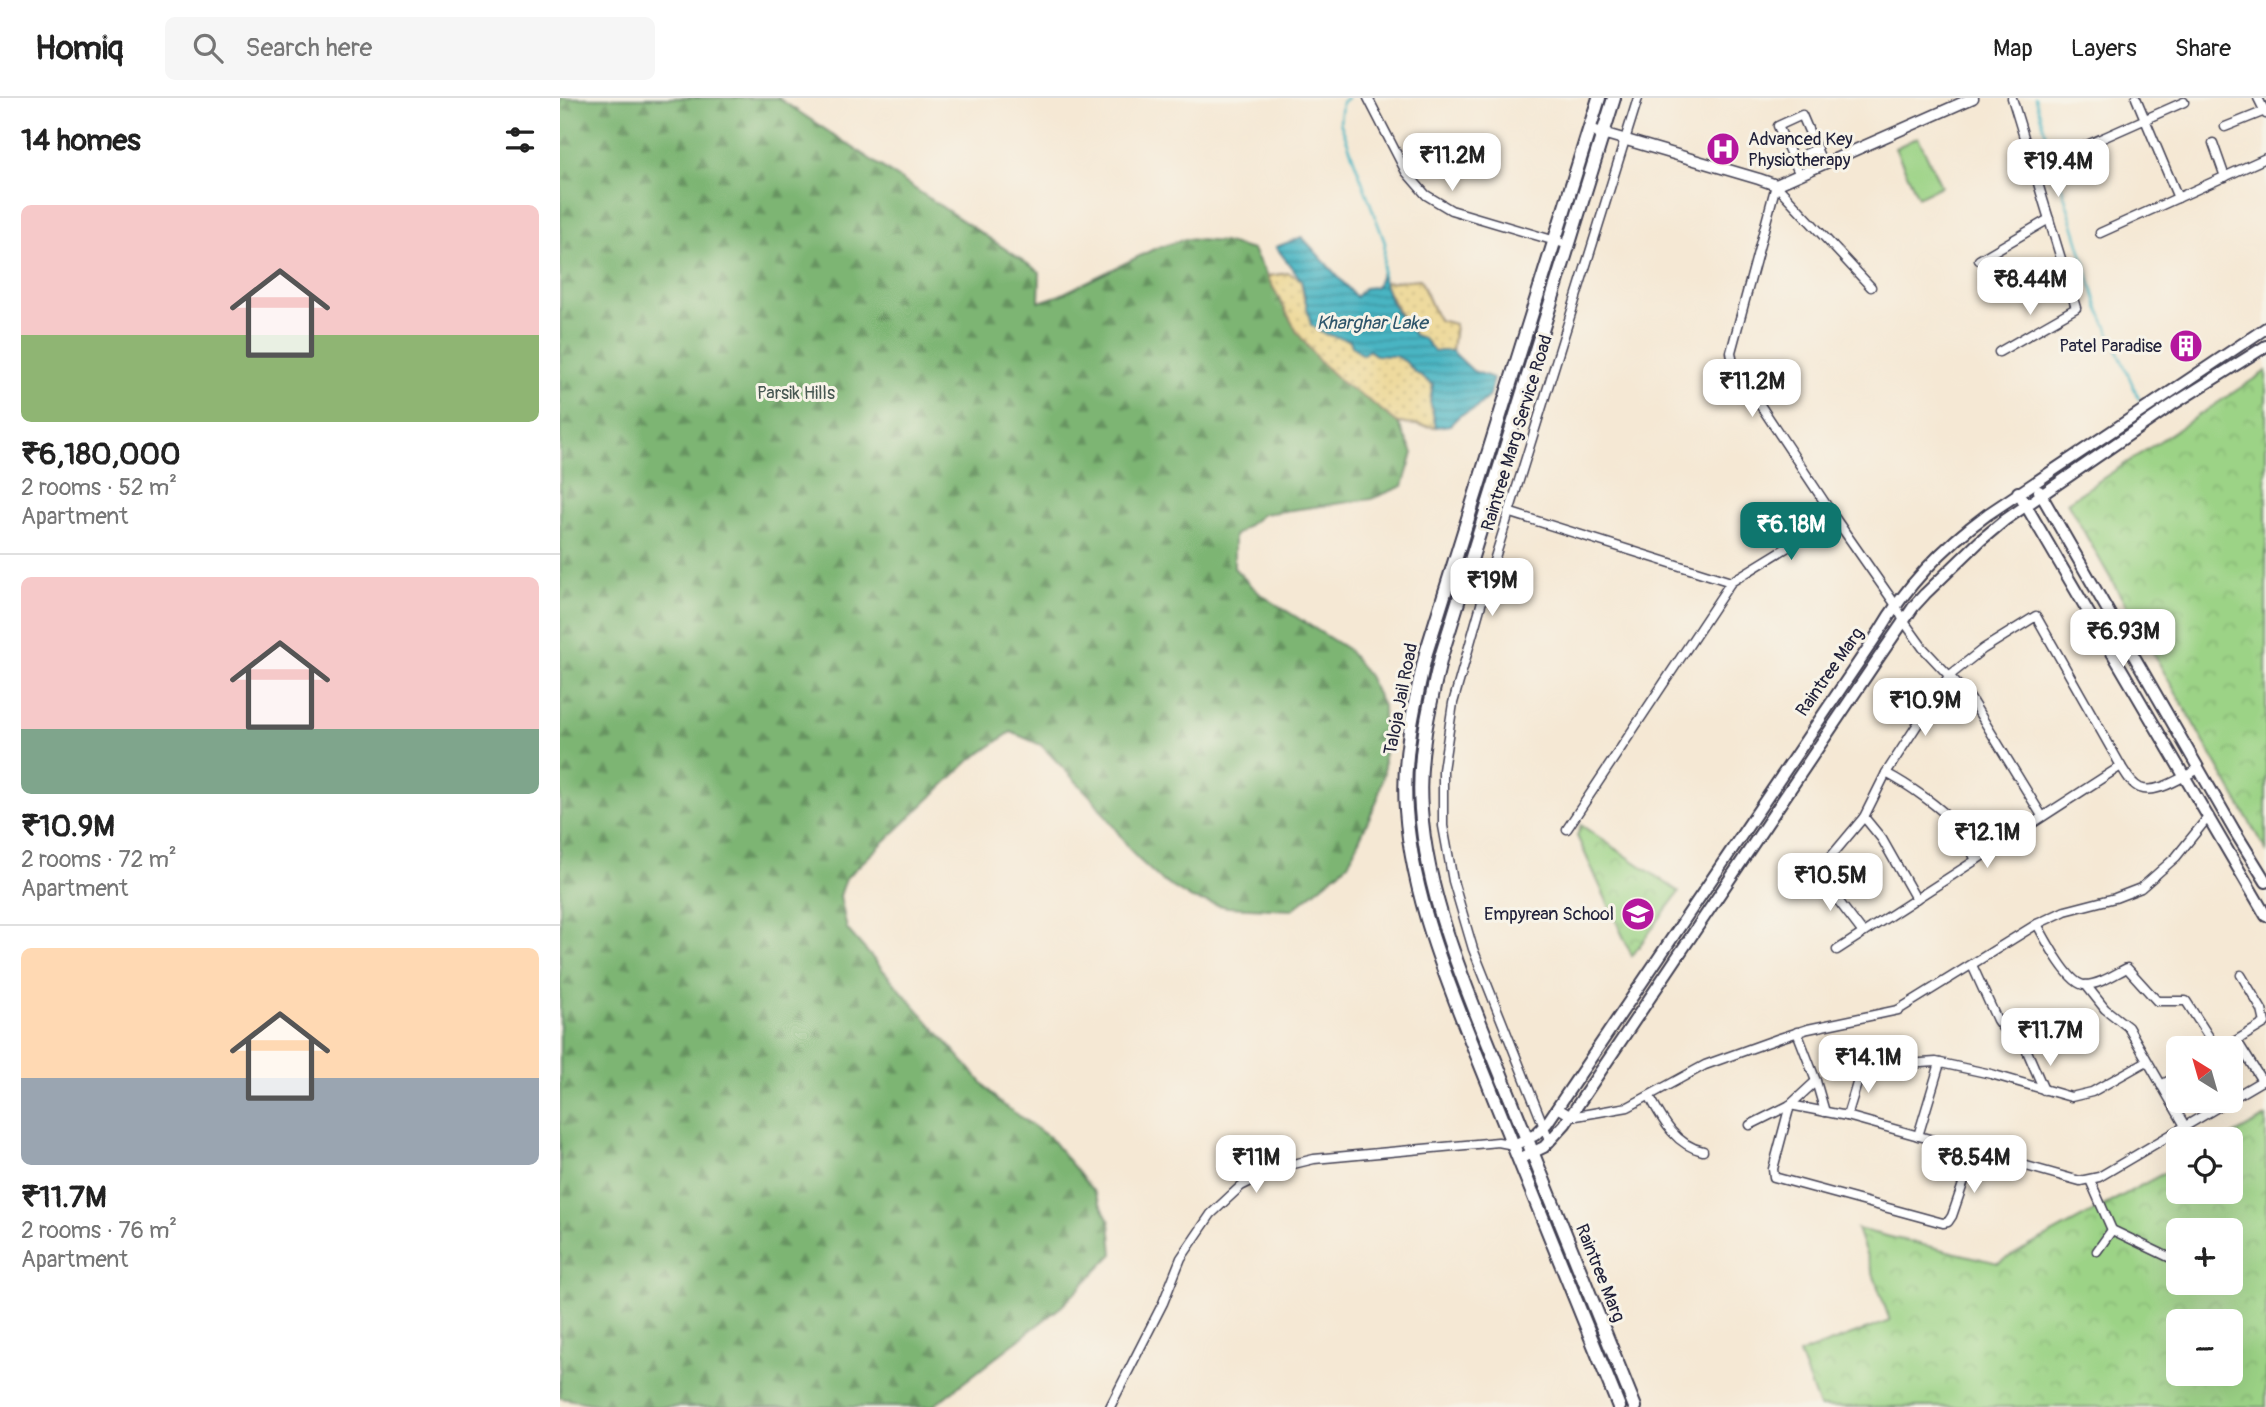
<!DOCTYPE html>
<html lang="en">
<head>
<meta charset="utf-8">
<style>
	body { margin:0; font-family:Pangolin,sans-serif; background:#f6f6f6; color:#222; height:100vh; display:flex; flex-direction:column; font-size:26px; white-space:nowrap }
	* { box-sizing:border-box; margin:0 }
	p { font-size:23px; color:#767676 }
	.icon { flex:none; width:38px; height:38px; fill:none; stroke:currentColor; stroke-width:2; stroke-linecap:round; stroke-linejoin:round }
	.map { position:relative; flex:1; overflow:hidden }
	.side { display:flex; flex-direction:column; background:#fff; width:560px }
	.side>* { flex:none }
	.needle { width:46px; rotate:323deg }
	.controls { position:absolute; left:1606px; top:938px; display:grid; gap:14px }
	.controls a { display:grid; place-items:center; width:77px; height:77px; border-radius:10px; background:#fff; box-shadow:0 7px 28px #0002; font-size:35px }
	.price { position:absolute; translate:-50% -60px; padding:0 16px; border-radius:14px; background:#fff; color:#222; font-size:23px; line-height:46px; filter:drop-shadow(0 2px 4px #0008) }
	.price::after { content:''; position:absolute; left:50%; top:42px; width:21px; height:16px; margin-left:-10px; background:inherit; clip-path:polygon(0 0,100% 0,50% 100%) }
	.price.active { background:#0f766e; color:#fff }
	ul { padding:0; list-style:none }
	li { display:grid; align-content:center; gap:14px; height:371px; padding:0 21px }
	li+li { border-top:2px solid #e0e0e0 }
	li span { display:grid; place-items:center; height:217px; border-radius:10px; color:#555 }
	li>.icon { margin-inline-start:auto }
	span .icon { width:126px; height:126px; fill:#fffc; stroke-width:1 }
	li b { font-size:30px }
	h2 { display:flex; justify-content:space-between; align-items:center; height:84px; padding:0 21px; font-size:30px }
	header { display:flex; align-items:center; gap:42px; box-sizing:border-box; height:98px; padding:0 35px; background:#fff; border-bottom:2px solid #e0e0e0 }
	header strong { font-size:33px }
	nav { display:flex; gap:38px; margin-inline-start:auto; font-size:24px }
	.search { width:490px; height:63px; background:#f6f6f6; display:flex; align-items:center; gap:18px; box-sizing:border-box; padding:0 24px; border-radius:10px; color:#767676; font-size:26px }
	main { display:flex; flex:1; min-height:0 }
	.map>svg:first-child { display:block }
	.grass { fill:#9cd386; stroke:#5f7a60; stroke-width:2 }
	.forest { fill:url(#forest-firs); stroke:#506c57; stroke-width:2 }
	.sand { fill:url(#sand-dots); stroke:#887e6c; stroke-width:2 }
	.park { fill:url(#park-crowns); stroke:#5f7a60; stroke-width:2; fill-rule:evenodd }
	.water { fill:url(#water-rules); stroke:#356c7f; stroke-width:2 }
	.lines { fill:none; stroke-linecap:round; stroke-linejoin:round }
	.stream { stroke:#48b5c3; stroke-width:2.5 }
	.minor-casing { stroke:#424052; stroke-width:11 }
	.tertiary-casing { stroke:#424052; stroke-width:13 }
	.secondary-casing { stroke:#424052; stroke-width:14 }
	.primary-casing { stroke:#424052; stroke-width:16 }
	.minor { stroke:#fff; stroke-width:8 }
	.tertiary { stroke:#fff; stroke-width:10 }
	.secondary { stroke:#fff; stroke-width:10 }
	.primary { stroke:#fff; stroke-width:12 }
	.labels { text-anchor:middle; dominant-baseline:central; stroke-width:6; stroke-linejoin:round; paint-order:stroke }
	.poi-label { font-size:18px; fill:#22223b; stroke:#f7f3e8; text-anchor:end }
	.park-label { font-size:18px; fill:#475752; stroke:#f7f3e8 }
	.street-label { font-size:18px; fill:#22223b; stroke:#f7f3e8 }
	.water-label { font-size:19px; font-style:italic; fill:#2f556b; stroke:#f7f3e8 }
</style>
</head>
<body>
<header>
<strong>Homiq</strong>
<div class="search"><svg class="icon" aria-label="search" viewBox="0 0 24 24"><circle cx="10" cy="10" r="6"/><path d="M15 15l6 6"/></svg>Search here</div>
<nav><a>Map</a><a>Layers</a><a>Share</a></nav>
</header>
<main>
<section class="side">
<h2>14 homes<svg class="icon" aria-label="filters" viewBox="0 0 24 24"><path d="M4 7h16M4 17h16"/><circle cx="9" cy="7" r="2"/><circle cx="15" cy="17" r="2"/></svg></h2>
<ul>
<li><span style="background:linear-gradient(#f6c9c9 60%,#8fb573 0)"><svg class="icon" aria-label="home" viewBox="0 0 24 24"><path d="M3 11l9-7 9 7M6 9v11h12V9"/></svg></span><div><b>₹6,180,000</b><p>2 rooms · 52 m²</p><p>Apartment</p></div></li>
<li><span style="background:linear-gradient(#f6c9c9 70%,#7fa58c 0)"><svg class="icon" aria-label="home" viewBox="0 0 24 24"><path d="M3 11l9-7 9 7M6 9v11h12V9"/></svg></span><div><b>₹10.9M</b><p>2 rooms · 72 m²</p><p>Apartment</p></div></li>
<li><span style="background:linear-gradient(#ffd9b3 60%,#9aa5b1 0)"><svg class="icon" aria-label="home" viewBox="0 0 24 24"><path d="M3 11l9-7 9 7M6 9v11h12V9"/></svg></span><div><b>₹11.7M</b><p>2 rooms · 76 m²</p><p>Apartment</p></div></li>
</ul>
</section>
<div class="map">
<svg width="1706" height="1309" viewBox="0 0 1706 1309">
	<defs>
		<pattern id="forest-firs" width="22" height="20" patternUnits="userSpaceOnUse" patternTransform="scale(1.75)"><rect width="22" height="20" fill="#7db573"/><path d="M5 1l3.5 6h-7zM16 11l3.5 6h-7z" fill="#669360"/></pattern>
		<pattern id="sand-dots" width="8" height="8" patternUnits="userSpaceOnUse" patternTransform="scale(1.75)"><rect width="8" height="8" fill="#eeda9e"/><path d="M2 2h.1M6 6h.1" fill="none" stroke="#ccbb89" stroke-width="1.8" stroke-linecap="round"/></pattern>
		<pattern id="park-crowns" width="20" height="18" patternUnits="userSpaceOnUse" patternTransform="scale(1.75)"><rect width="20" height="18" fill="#9cd386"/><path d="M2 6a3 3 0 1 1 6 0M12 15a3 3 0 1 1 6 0" fill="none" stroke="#86b575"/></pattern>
		<pattern id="water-rules" width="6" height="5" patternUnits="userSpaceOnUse" patternTransform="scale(1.75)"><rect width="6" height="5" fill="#48b5c3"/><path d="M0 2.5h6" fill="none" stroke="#3c93a0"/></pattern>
	</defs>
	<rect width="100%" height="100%" fill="#f7f3e8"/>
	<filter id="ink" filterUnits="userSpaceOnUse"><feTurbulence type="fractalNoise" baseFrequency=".0143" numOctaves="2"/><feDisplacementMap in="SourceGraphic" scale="14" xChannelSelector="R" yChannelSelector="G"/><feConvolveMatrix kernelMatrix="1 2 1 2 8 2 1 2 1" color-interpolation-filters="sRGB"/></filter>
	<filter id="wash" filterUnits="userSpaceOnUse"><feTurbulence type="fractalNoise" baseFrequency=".00686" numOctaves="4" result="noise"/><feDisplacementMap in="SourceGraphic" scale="28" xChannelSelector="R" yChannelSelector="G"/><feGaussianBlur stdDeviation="1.57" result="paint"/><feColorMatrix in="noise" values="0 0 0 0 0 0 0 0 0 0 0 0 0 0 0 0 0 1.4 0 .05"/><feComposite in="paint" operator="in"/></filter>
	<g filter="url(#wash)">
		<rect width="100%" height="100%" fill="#f5e8d4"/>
		<polygon class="grass" points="1358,39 1381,88 1358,99 1335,50"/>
		<polygon class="forest" points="0,0 218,0 480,174 479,204 500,197 594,151 625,141 663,144 693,152 737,234 784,286 811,304 838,325 853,355 843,388 811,401 703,416 674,438 674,470 700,496 787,551 808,578 823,608 824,674 817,703 788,766 732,812 667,809 632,801 601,782 576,759 533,701 481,647 451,634 408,664 286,780 280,798 287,831 438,1003 490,1040 534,1094 550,1124 553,1156 502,1208 372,1309 51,1309 0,1300"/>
		<g class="sand">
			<polygon points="729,175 741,182 744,201 765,236 790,241 816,257 835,258 845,263 855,274 873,287 870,303 876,329 838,325 811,304 784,286 759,263 737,234 707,178"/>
			<polygon points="860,181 878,222 895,226 892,253 874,253 863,240 854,237 852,232 846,228 823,184"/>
		</g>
		<g class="park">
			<polygon points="1706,273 1706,753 1507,404"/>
			<polygon points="1021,727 1119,794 1072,858 1017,738"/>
			<path d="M1706,1019V1309H1259L1239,1256L1330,1223L1297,1131L1438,1165L1619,1067V1094H1671V1041H1666ZM1619,1132H1671V1185H1619ZM1619,1223H1671V1276H1619Z"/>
		</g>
		<path class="water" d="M742,139L796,199L804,190L816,189L822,174C824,192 833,209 843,224C847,229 851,231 854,237L863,240L874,253H892L913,273L933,280L930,297L914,312L900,317L890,327L876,329L870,303L873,287L855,274L845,263L835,258L816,257L809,252L802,257L792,248L790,242L765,236L751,227L741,182L716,149Z"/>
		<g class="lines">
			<g class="stream">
				<polyline points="787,0 782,4 780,24 825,145 822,178"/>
				<polyline points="1475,0 1538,209 1579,301"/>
			</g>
		</g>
	</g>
	<g filter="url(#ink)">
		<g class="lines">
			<defs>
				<g id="minor">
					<polyline points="808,0 846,74 866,97 891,112 1009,147"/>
					<polyline points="1576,0 1618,100"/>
					<polyline points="1698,0 1706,16"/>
					<polyline points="1665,29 1705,13"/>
					<polyline points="1653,45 1665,79"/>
					<polyline points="1518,51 1624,4"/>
					<polyline points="1234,61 1257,51"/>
					<polyline points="1240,77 1218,28 1242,17 1263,66"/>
					<polyline points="1216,87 1171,254 1173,266 1275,420 1335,506 1345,525 1363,550 1410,600 1482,718"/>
					<polyline points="1216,87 1311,189"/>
					<polyline points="1540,135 1706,60"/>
					<polyline points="1419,162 1489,121"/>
					<polyline points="1439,254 1516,210 1452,0"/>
					<polyline points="948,414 1171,484"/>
					<path d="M1326,675C1347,686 1381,709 1397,728C1405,738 1410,751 1416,762"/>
					<polyline points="1304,719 1322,741 1356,801"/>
					<polyline points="1007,731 1171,484 1275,420"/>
					<path d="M1477,826C1484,839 1509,887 1525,887C1539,887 1555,876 1567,870L1597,903H1626L1656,950"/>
					<path d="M1303,835L1264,784L1262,774L1263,768L1304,719L1326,675L1389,578L1423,551L1476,518L1561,668C1566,676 1571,686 1580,690C1597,697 1623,678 1639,671"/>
					<polyline points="1277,852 1561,668"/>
					<polyline points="1412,867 1437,922 1444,932 1464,946 1484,992"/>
					<polyline points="1526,887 1545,911 1568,929 1625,1028"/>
					<polyline points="1237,934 1256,983 1265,1014"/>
					<polyline points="1677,943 1702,983"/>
					<polyline points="1664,950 1705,925 1702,912 1681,877"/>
					<polyline points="1601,987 1619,977"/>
					<path d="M1090,999C1102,1021 1115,1047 1143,1053"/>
					<polyline points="1671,1001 1705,981"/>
					<polyline points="1230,1007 1287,1018 1520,1083 1539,1079 1668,1003"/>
					<polyline points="1230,1007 1213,1071 1214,1079 1383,1125 1388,1124 1392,1118 1414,1054"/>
					<polyline points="998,1010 1011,1018 1016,1018 1068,1009 1145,967 1220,940 1248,931 1338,912 1477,826 1505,813 1555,800 1581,790 1616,759 1649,718"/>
					<polyline points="1287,1018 1302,969 1376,964 1431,976 1511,999 1532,994 1587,963"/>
					<polyline points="1190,1027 1230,1007 1256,983"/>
					<polyline points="1358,1038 1380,965"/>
					<polyline points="990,1044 913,851 893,783 883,728 883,672 893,605 928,482 1078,0"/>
					<polyline points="1530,1082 1552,1132 1619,1164"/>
					<polyline points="1537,1153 1552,1132"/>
					<polyline points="550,1309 603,1205 621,1160 651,1116 681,1088 717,1070 754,1061 938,1044 954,1047"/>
				</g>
				<polyline id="tertiary" points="1029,31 1199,81 1216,87 1413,0"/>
				<g id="secondary">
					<polyline points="1479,393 1674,732 1706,784"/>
					<polyline points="1458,394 1706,818"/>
					<path d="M954,1047L975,1037L987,1025L1319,534C1347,486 1383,449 1428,416L1706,230"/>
					<polyline points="959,1061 984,1049 1005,1026 1315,565 1354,508 1365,496 1421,442 1445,422 1615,305 1706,248"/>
				</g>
				<g id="primary">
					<path d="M1039,0L866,555C854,607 842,659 846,712C853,811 898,909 934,1000C976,1103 1018,1206 1059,1309"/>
					<path d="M1054,0L881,559C869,609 857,659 861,711C867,806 913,906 948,994C990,1099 1033,1204 1075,1309"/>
				</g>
			</defs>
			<use href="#minor" class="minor-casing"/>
			<use href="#tertiary" class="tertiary-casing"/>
			<use href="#secondary" class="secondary-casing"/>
			<use href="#primary" class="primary-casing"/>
			<use href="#minor" class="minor"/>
			<use href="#tertiary" class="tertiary"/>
			<use href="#secondary" class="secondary"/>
			<use href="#primary" class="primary"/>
		</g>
	</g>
	<defs>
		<symbol id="hospital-disc" viewBox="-11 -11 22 22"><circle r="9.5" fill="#b5179e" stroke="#f7f3e8"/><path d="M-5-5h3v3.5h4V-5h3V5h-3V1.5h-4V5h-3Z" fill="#fff"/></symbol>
		<symbol id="building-disc" viewBox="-11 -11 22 22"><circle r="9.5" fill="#b5179e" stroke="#f7f3e8"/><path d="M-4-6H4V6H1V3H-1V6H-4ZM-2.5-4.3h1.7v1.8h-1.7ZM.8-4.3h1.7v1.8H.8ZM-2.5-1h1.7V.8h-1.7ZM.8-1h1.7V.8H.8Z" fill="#fff"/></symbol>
		<symbol id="school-disc" viewBox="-11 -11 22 22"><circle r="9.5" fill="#b5179e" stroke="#f7f3e8"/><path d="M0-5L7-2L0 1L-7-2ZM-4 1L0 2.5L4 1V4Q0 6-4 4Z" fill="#fff"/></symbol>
	</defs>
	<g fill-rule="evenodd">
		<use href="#hospital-disc" x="1144" y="32" width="38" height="38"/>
		<use href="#building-disc" x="1607" y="229" width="38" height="38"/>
		<use href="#school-disc" x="1059" y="797" width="38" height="38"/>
	</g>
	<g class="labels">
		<g class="poi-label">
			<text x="1188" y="41" text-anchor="start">Advanced Key<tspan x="1188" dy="21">Physiotherapy</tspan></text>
			<text x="1602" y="248">Patel Paradise</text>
			<text x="1054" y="816">Empyrean School</text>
		</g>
		<g class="park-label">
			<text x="236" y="295">Parsik Hills</text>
		</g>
		<g class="street-label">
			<text transform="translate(957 335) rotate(-73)">Raintree Marg Service Road</text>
			<text transform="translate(1270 574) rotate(-55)">Raintree Marg</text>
			<text transform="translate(841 601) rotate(-79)">Taloja Jail Road</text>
			<text transform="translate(1040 1175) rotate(68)">Raintree Marg</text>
		</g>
		<g class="water-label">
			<text x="812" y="225">Kharghar Lake</text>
		</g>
	</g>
</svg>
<div class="controls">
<a><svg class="needle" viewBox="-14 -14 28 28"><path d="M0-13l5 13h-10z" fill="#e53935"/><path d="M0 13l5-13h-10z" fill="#767676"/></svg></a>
<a><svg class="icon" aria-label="locate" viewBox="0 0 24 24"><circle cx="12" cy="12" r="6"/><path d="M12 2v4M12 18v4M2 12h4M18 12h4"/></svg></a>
<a>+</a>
<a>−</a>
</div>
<b class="price" style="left:892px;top:95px">₹11.2M</b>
<b class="price" style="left:1498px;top:101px">₹19.4M</b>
<b class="price" style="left:1470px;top:219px">₹8.44M</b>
<b class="price" style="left:1192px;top:321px">₹11.2M</b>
<b class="price active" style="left:1231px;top:464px">₹6.18M</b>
<b class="price" style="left:932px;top:520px">₹19M</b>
<b class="price" style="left:1563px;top:571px">₹6.93M</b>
<b class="price" style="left:1365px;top:640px">₹10.9M</b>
<b class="price" style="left:1427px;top:772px">₹12.1M</b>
<b class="price" style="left:1270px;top:815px">₹10.5M</b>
<b class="price" style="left:1490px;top:970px">₹11.7M</b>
<b class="price" style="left:1308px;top:997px">₹14.1M</b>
<b class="price" style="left:696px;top:1097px">₹11M</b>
<b class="price" style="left:1414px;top:1097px">₹8.54M</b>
</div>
</main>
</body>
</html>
